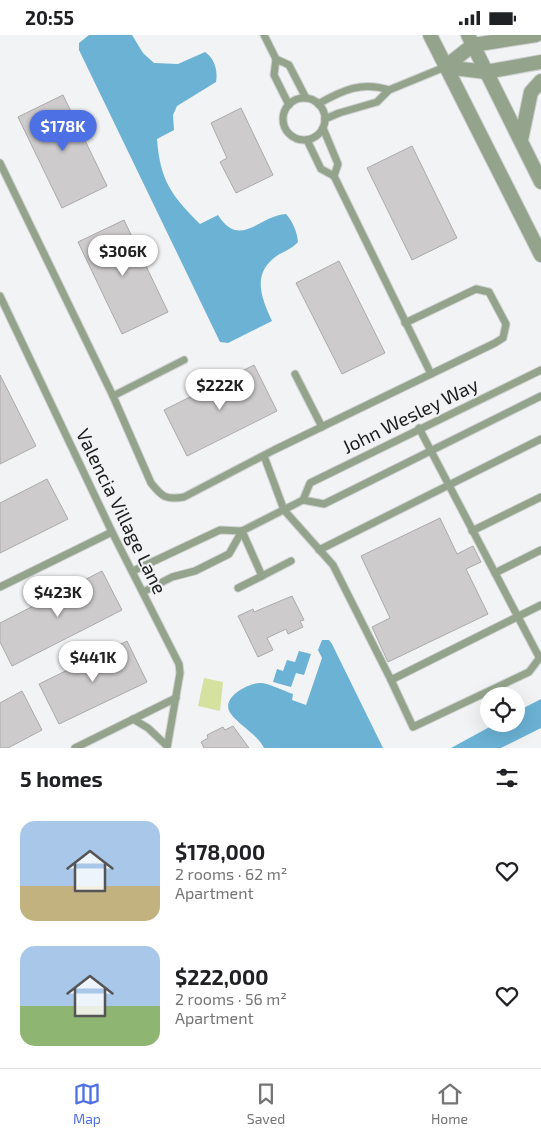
<!DOCTYPE html>
<html lang="en">
<head>
<meta charset="utf-8">
<style>
	body { margin:0; font-family:"Exo 2",sans-serif; background:#f6f6f6; color:#202124; height:100vh; display:flex; flex-direction:column; font-size:19px; white-space:nowrap }
	* { box-sizing:border-box; margin:0 }
	p { font-size:16px; color:#757577 }
	.icon { flex:none; width:28px; height:28px; fill:none; stroke:currentColor; stroke-width:2; stroke-linecap:round; stroke-linejoin:round }
	.map { position:relative; height:713px; overflow:hidden }
	.sheet { display:flex; flex-direction:column; background:#fff; flex:1 }
	.sheet>* { flex:none }
	.controls { position:absolute; left:480px; top:652px; display:grid; gap:10px }
	.controls a { display:grid; place-items:center; width:45px; height:45px; border-radius:50%; background:#fff; box-shadow:0 5px 20px #0002; font-size:25px }
	.price { position:absolute; translate:-50% -42px; padding:0 11px; border-radius:18px; background:#fff; color:#222; font-size:16px; line-height:32px; filter:drop-shadow(0 1px 2px #0008) }
	.price::after { content:''; position:absolute; left:50%; top:30px; width:15px; height:11px; margin-left:-8px; background:inherit; clip-path:polygon(0 0,100% 0,50% 100%) }
	.price.on { background:#4d71e4; color:#fff }
	ul { padding:0; list-style:none }
	li { display:flex; align-items:center; gap:15px; height:125px; padding:0 20px }
	li span { display:grid; place-items:center; flex:none; width:140px; height:100px; border-radius:15px; color:#555 }
	li>.icon { margin-inline-start:auto }
	span .icon { width:60px; height:60px; fill:#fffc; stroke-width:1 }
	li b { font-size:21px }
	h2 { display:flex; justify-content:space-between; align-items:center; height:60px; padding:0 20px; font-size:21px }
	.status { display:flex; justify-content:space-between; align-items:center; height:35px; padding:0 25px; background:#fff; direction:ltr }
	.status svg { height:14px; fill:currentColor }
	.dock { display:flex; justify-content:space-around; align-items:center; height:70px; border-top:1px solid #e0e0e0; background:#fff; font-size:14px; color:#757577 }
	.dock a { display:grid; justify-items:center; gap:2px }
	.dock .on { color:#4d71e4 }
	.map>svg:first-child { display:block }
	.green { fill:#d5e29f }
	.water { fill:#6bb2d5 }
	.building { fill:#cecbcc; stroke:#aba9a9 }
	.lines { fill:none; stroke-linecap:round; stroke-linejoin:round }
	.service-casing { stroke:#d0d1d2; stroke-width:9 }
	.tertiary-casing { stroke:#d0d1d2; stroke-width:16 }
	.service { stroke:#94a48c; stroke-width:7 }
	.tertiary { stroke:#94a48c; stroke-width:14 }
	.labels { text-anchor:middle; dominant-baseline:central; stroke-width:4; stroke-linejoin:round; paint-order:stroke }
	.street-label { font-size:19px; fill:#1c1c1d; stroke:#f2f3f5 }
</style>
</head>
<body>
<div class="status"><b>20:55</b><svg viewBox="0 0 49 12"><path d="M0 12V9h3v3zM5 12V6h3v6zM10 12V3h3v9zM15 12V0h3v12zM26 1h20v11H26zM47 4h2v5h-2z"/></svg></div>
<div class="map">
<svg width="541" height="713" viewBox="0 0 541 713">
	<rect width="100%" height="100%" fill="#f2f3f5"/>
	<polygon class="green" points="204,643 223,647 220,676 198,671"/>
	<g class="water">
		<path d="M89,0H132L143,18L154,28L178,29L205,17C215,24 218,36 216,47L177,71L173,80L174,95L157,104C160,145 171,160 200,189L218,180C240,215 260,180 286,179C293,187 297,197 298,207C293,213 285,216 278,220C251,238 261,262 272,286L228,308L220,307L79,15V8Z"/>
		<path d="M322,605H329L332,609L383,713H264C257,699 240,691 231,679C219,663 248,648 260,648C269,648 284,656 293,659L292,665L306,670L322,623L318,615Z"/>
		<polygon points="299,616 311,619 304,640 296,638 291,652 273,647 277,634 283,636 287,625 295,627"/>
		<polygon points="541,664 541,693 501,713 451,713 495,689 516,689 516,677"/>
	</g>
	<g class="building">
		<polygon points="63,60 107,151 62,173 18,82"/>
		<polygon points="241,73 273,140 236,158 220,127 227,123 211,88"/>
		<polygon points="412,111 457,203 412,225 367,133"/>
		<polygon points="124,185 168,277 122,299 78,207"/>
		<polygon points="339,226 385,318 342,339 296,248"/>
		<polygon points="254,330 277,376 187,421 164,375"/>
		<polygon points="0,340 36,411 0,429"/>
		<polygon points="47,444 68,484 0,518 0,468"/>
		<polygon points="440,483 457,519 473,511 481,527 466,534 488,579 388,627 372,592 390,583 361,521"/>
		<polygon points="102,536 122,575 12,631 0,607 0,588"/>
		<polygon points="292,561 304,585 300,586 303,592 288,599 286,594 267,603 273,615 258,622 238,581 253,574 254,577"/>
		<polygon points="127,606 147,647 59,689 39,649"/>
		<polygon points="22,656 42,695 8,713 0,713 0,668"/>
		<polygon points="233,691 249,713 204,713 201,707 208,703 207,700 223,692 225,695"/>
	</g>
	<g class="lines">
		<defs>
			<g id="service">
				<polyline points="264,0 276,24"/>
				<circle cx="304" cy="84" r="21"/>
				<path d="M318,69C343,55 362,46 389,55"/>
				<polyline points="289,70 274,40 276,24 289,30 306,63"/>
				<polyline points="325,84 339,78 377,67 389,55 445,32"/>
				<polyline points="323,93 338,129 334,141"/>
				<path d="M0,128L113,361L151,448C162,462 166,465 184,462L274,415L431,339L334,141L321,134L307,105"/>
				<polyline points="0,261 112,497 179,629 180,638 167,713"/>
				<polyline points="405,288 476,254 489,257 506,289 503,303 495,308 431,339"/>
				<polyline points="295,339 322,392"/>
				<polyline points="113,361 184,325"/>
				<polyline points="419,393 539,622"/>
				<polyline points="264,421 284,475 333,530 391,645 541,570"/>
				<polyline points="303,465 310,448 541,335"/>
				<polyline points="472,496 541,462"/>
				<polyline points="319,515 541,404"/>
				<polyline points="133,536 220,495 242,496 303,465 324,469 541,361"/>
				<polyline points="495,538 541,515"/>
				<polyline points="262,541 291,526"/>
				<polyline points="0,552 112,497"/>
				<polyline points="238,553 262,541 242,496"/>
				<polyline points="143,557 172,542 195,536 229,519 242,496"/>
				<polyline points="391,645 413,692 529,637 541,621"/>
				<polyline points="133,684 148,693 166,710"/>
				<polyline points="75,713 176,663"/>
			</g>
			<g id="tertiary">
				<polyline points="430,0 541,220"/>
				<polyline points="468,0 541,147"/>
				<polyline points="445,32 473,10 536,0"/>
				<polyline points="445,32 486,37 541,27"/>
				<polyline points="521,105 531,57 541,46"/>
			</g>
		</defs>
		<use href="#service" class="service-casing"/>
		<use href="#tertiary" class="tertiary-casing"/>
		<use href="#service" class="service"/>
		<use href="#tertiary" class="tertiary"/>
	</g>
	<g class="labels">
		<g class="street-label">
			<text transform="translate(410 380) rotate(-26)">John Wesley Way</text>
			<text transform="translate(122 476) rotate(64)">Valencia Village Lane</text>
		</g>
	</g>
</svg>
<div class="controls">
<a><svg class="icon" aria-label="locate" viewBox="0 0 24 24"><circle cx="12" cy="12" r="6"/><path d="M12 2v4M12 18v4M2 12h4M18 12h4"/></svg></a>
</div>
<b class="price on" style="left:63px;top:117px">$178K</b>
<b class="price" style="left:123px;top:242px">$306K</b>
<b class="price" style="left:220px;top:376px">$222K</b>
<b class="price" style="left:58px;top:583px">$423K</b>
<b class="price" style="left:93px;top:648px">$441K</b>
</div>
<section class="sheet">
<h2>5 homes<svg class="icon" aria-label="filters" viewBox="0 0 24 24"><path d="M4 7h16M4 17h16"/><circle cx="9" cy="7" r="2"/><circle cx="15" cy="17" r="2"/></svg></h2>
<ul>
<li><span style="background:linear-gradient(#a9c7e8 65%,#c2b280 0)"><svg class="icon" aria-label="home" viewBox="0 0 24 24"><path d="M3 11l9-7 9 7M6 9v11h12V9"/></svg></span><div><b>$178,000</b><p>2 rooms · 62 m²</p><p>Apartment</p></div><svg class="icon" aria-label="heart" viewBox="0 0 24 24"><path d="M12 20l-8-8c-3-5 5-10 8-4 3-6 11-1 8 4z"/></svg></li>
<li><span style="background:linear-gradient(#a9c7e8 60%,#8fb573 0)"><svg class="icon" aria-label="home" viewBox="0 0 24 24"><path d="M3 11l9-7 9 7M6 9v11h12V9"/></svg></span><div><b>$222,000</b><p>2 rooms · 56 m²</p><p>Apartment</p></div><svg class="icon" aria-label="heart" viewBox="0 0 24 24"><path d="M12 20l-8-8c-3-5 5-10 8-4 3-6 11-1 8 4z"/></svg></li>
</ul>
</section>
<nav class="dock">
<a class="on"><svg class="icon" aria-label="map" viewBox="0 0 24 24"><path d="M3 6l6-2 6 2 6-2v14l-6 2-6-2-6 2zM9 4v14M15 6v14"/></svg>Map</a>
<a><svg class="icon" aria-label="saved" viewBox="0 0 24 24"><path d="M7 4h10v16l-5-4-5 4z"/></svg>Saved</a>
<a><svg class="icon" aria-label="home" viewBox="0 0 24 24"><path d="M3 11l9-7 9 7M6 9v11h12V9"/></svg>Home</a>
</nav>
</body>
</html>
